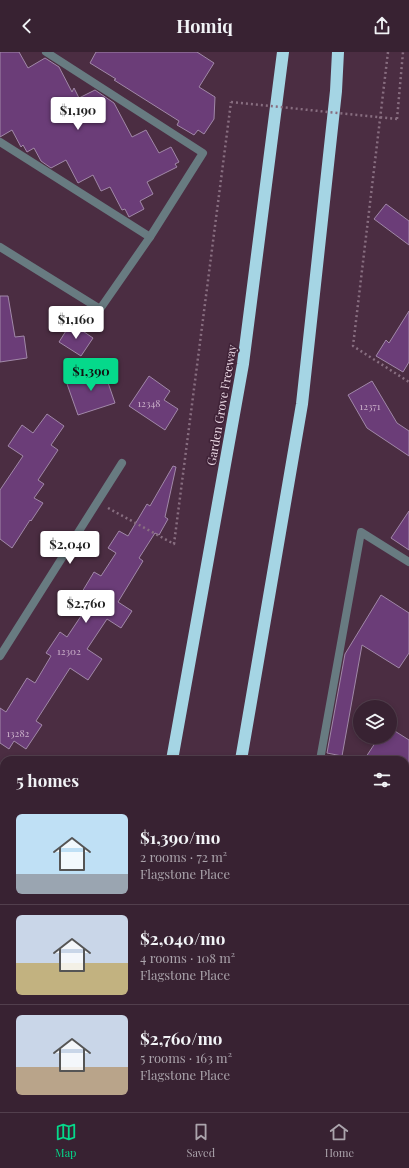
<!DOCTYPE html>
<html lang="en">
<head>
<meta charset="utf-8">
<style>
	body { margin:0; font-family:"Playfair Display",serif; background:#432f3e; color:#f1f3f6; height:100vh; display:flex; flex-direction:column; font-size:15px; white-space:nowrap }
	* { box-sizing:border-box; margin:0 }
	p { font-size:13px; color:#aba4ac }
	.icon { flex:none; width:22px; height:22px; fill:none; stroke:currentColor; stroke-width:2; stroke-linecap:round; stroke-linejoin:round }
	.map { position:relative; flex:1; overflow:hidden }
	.panel { position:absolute; left:0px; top:704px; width:409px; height:356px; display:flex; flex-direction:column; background:#382232; border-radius:12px 12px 0 0; box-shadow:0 2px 6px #0003,0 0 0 1px #523f4d }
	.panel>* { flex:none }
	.tools { position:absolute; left:353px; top:648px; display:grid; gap:8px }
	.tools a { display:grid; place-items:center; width:44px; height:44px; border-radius:50%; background:#382232; box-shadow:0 2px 6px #0003,0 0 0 1px #523f4d; font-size:20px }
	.price { position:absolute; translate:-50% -34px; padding:0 9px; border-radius:4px; background:#fff; color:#222; font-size:13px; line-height:26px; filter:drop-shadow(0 1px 2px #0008) }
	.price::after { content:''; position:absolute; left:50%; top:24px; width:12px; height:9px; margin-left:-6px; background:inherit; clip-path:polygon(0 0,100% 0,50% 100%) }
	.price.selected { background:#05d98b; color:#111 }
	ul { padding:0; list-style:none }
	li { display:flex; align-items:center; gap:12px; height:100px; padding:0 16px }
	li+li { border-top:1px solid #523f4d }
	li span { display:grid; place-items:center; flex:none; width:112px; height:80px; border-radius:6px; color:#555 }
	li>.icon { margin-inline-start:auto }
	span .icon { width:48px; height:48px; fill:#fffc; stroke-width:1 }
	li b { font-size:17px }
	h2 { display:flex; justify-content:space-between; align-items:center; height:48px; padding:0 16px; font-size:17px }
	header { display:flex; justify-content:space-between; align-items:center; height:52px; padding:0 16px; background:#382232; font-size:18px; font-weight:700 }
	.tabs { display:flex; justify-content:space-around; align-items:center; height:56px; border-top:1px solid #523f4d; background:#382232; font-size:11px; color:#aba4ac }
	.tabs a { display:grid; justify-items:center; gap:2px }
	.tabs .selected { color:#05d98b }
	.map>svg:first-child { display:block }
	.building { fill:#6b3d78; stroke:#a188a8 }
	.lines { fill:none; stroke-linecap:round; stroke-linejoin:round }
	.path { stroke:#886e80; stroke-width:2.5; stroke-dasharray:2 3; stroke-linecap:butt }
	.service { stroke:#687b81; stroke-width:8 }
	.minor { stroke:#687b81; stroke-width:8 }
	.motorway { stroke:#a5d5e4; stroke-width:12 }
	.path-bridge { stroke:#886e80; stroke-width:2.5; stroke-dasharray:2 3; stroke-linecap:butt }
	.labels { text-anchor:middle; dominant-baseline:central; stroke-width:3.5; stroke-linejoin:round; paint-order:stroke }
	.number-label { font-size:10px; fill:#cbb1c9 }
	.street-label { font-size:12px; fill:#ebd8e4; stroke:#402338 }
</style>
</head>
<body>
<header><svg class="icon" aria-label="back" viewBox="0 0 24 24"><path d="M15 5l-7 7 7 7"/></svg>Homiq<svg class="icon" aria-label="share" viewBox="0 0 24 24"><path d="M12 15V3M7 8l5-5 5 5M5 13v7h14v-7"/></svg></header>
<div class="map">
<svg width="409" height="1060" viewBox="0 0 409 1060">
	<rect width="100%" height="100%" fill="#4b2d42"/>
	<g class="building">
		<polygon points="0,0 19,0 28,16 45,6 59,15 72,40 74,36 79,46 95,38 114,51 132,85 146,78 159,101 171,95 179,110 175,112 177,115 147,130 153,142 140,149 144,157 129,165 125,157 122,158 110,135 101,139 93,123 78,131 66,108 51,116 41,109 34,96 27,100 23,93 21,95 12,78 0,85"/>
		<polygon points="96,0 197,0 214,11 199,35 215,45 214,67 204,82 198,78 194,83 177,73 179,69 114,28 116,27 90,11"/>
		<polygon points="386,152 409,169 409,193 374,167"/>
		<polygon points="0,244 8,244 15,285 24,284 27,306 0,310"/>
		<polygon points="409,259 409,310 403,320 376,304 386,288 389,291"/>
		<polygon points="71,271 93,286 81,304 59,290"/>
		<polygon points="103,316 115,351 78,363 66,329"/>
		<polygon points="149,324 170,339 164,348 178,357 165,378 129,354"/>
		<polygon points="372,329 397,371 409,379 409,404 367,376 348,343"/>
		<polygon points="47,362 64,374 51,393 58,398 38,428 44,432 34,446 43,451 31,469 30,468 12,496 0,487 0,438 23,404 8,394 22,373 33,381"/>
		<polygon points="173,414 176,415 165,465 168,467 159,483 155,481 139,506 143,509 118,550 132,559 121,576 107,567 87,597 102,607 88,628 70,616 36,669 42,673 26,697 14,689 9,697 0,691 0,656 6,660 27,626 35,631 51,604 46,601 60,580 67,585 83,561 73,555 94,520 101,524 116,501 108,496 119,479 128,484 147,452 150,454"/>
		<polygon points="409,459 409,498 391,486"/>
		<polygon points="381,543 409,561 409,601 399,616 362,593 342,704 327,701 345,602"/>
		<polygon points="390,676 409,688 409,720 405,717 405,708 364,708 379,685 390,685"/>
	</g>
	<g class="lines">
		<g class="path">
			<polyline points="388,0 353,294 409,330"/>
			<polyline points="397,67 403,0"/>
			<polyline points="108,456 174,492 231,50"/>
		</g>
		<g class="service">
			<polyline points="0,90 150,185"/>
			<polyline points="0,195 100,257 150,185 203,101 46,0"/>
			<polyline points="320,708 361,480 409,510"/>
			<polyline points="0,826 4,818"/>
			<polyline points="248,1060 248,1056"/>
		</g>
		<g class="minor">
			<polyline points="0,604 122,411"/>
			<polyline points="0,726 4,729"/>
			<polyline points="405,801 409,803"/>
			<polyline points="405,959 409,961"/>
			<polyline points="304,1056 310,1060"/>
		</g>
		<g class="motorway">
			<polyline points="172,708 243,312 283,0"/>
			<polyline points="241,708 302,352 336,39 338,0"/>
			<polyline points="75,1060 77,1056"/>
			<polyline points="109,1060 110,1056"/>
			<polyline points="175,1060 176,1056"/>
			<polyline points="207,1060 207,1056"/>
		</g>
		<polyline class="path-bridge" points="231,50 397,67"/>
	</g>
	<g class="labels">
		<g class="number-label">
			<text x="149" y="351">12348</text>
			<text x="370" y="354">12371</text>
			<text x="69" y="599">12302</text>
			<text x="18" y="681">13282</text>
		</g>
		<g class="street-label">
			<text transform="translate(221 353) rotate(-80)">Garden Grove Freeway</text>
		</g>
	</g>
</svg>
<div class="tools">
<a><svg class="icon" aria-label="layers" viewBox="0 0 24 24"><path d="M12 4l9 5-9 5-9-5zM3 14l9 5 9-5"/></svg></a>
</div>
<b class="price" style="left:78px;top:79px">$1,190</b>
<b class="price" style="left:76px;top:288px">$1,160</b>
<b class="price selected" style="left:91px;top:340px">$1,390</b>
<b class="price" style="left:70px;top:513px">$2,040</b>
<b class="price" style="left:86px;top:572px">$2,760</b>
<section class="panel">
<h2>5 homes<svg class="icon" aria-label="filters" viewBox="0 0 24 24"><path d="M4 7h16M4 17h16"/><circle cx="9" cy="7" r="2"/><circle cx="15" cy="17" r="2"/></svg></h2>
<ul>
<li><span style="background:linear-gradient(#bfe0f5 75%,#9aa5b1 0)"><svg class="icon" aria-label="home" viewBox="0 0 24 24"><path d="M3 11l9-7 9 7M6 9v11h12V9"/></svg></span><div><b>$1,390/mo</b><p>2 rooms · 72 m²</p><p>Flagstone Place</p></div></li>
<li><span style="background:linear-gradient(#c9d6e8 60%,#c2b280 0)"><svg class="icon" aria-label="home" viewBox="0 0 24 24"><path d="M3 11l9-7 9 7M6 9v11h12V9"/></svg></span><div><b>$2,040/mo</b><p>4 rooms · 108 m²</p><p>Flagstone Place</p></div></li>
<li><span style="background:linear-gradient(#c9d6e8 65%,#b9a48a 0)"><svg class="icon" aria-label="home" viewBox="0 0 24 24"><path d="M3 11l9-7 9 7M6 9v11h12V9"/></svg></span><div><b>$2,760/mo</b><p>5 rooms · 163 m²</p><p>Flagstone Place</p></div></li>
</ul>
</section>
</div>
<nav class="tabs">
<a class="selected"><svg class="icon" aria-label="map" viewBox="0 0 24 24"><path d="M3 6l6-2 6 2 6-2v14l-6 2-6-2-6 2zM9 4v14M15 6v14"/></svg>Map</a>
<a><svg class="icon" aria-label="saved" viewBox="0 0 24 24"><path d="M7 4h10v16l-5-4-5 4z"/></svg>Saved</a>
<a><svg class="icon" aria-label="home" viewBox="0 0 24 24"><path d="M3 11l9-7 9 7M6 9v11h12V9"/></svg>Home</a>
</nav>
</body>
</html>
